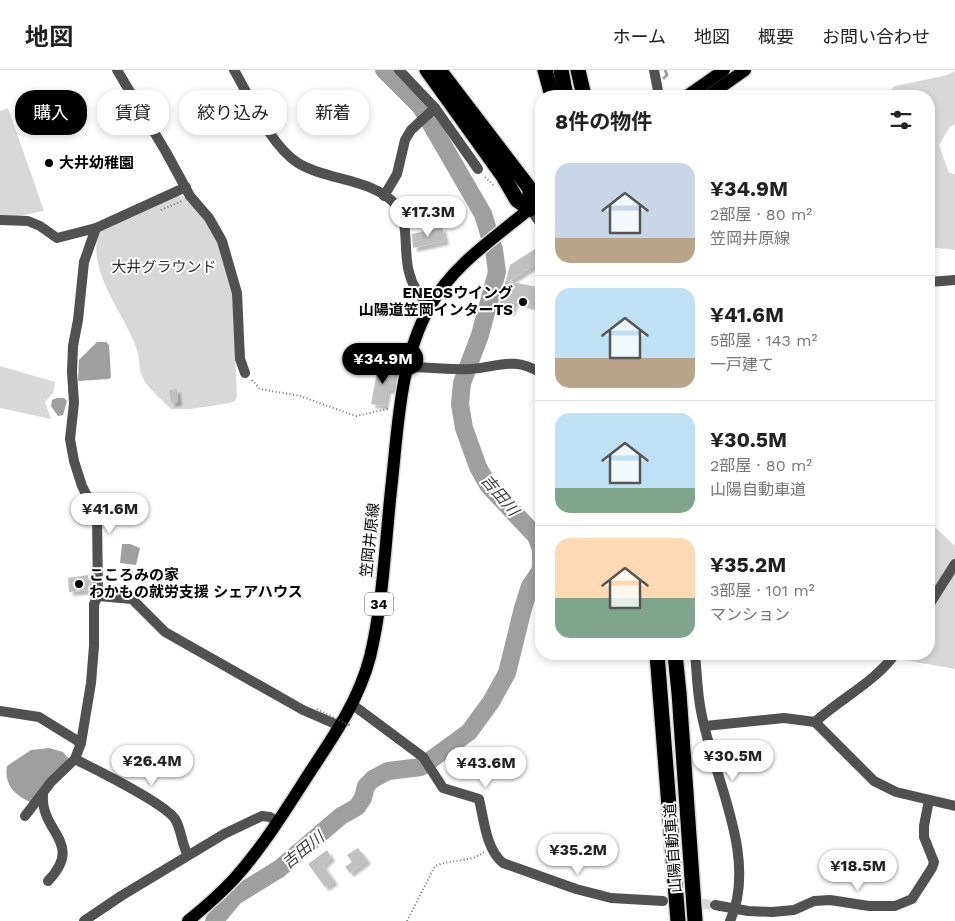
<!DOCTYPE html>
<html lang="ja">
<head>
<meta charset="utf-8">
<style>
	body { margin:0; font-family:"Work Sans","Noto Sans JP",sans-serif; background:#f2f2f2; color:#222; height:100vh; display:flex; flex-direction:column; font-size:19px; white-space:nowrap }
	* { box-sizing:border-box; margin:0 }
	p { font-size:16px; color:#767676 }
	.icon { flex:none; width:28px; height:28px; fill:none; stroke:currentColor; stroke-width:2; stroke-linecap:round; stroke-linejoin:round }
	.map { position:relative; flex:1; overflow:hidden }
	.sheet { position:absolute; left:535px; top:20px; width:400px; height:570px; display:flex; flex-direction:column; background:#fff; border-radius:20px; box-shadow:0 2px 8px #0003 }
	.sheet>* { flex:none }
	.banner { position:absolute; left:15px; top:20px; width:445px; height:45px; display:flex; gap:10px }
	.price { position:absolute; translate:-50% -42px; padding:0 11px; border-radius:18px; background:#fff; color:#222; font-size:16px; line-height:32px; filter:drop-shadow(0 1px 2px #0008) }
	.price::after { content:''; position:absolute; left:50%; top:30px; width:15px; height:11px; margin-left:-8px; background:inherit; clip-path:polygon(0 0,100% 0,50% 100%) }
	.price.selected { background:#000; color:#fff }
	ul { padding:0; list-style:none }
	li { display:flex; align-items:center; gap:15px; height:125px; padding:0 20px }
	li+li { border-top:1px solid #e0e0e0 }
	li span { display:grid; place-items:center; flex:none; width:140px; height:100px; border-radius:15px; color:#555 }
	li>.icon { margin-inline-start:auto }
	span .icon { width:60px; height:60px; fill:#fffc; stroke-width:1 }
	li b { font-size:21px }
	h2 { display:flex; justify-content:space-between; align-items:center; height:60px; padding:0 20px; font-size:21px }
	.pill { padding:0 18px; border-radius:20px; background:#fff; box-shadow:0 2px 8px #0003; font-size:18px; line-height:45px }
	.pill.selected { background:#000; color:#fff }
	header { display:flex; align-items:center; gap:30px; box-sizing:border-box; height:70px; padding:0 25px; background:#fff; border-bottom:1px solid #e0e0e0 }
	header strong { font-size:24px }
	nav { display:flex; gap:28px; margin-inline-start:auto; font-size:18px }
	.map>svg:first-child { display:block }
	.green { fill:#d8d8d8 }
	.water { fill:#9f9f9f }
	.lines { fill:none; stroke-linecap:round; stroke-linejoin:round }
	.stream { stroke:#9f9f9f; stroke-width:3 }
	.river { stroke:#9f9f9f; stroke-width:18 }
	.building { fill:#c0c0c0; filter:url(#shadow) }
	.street-tunnel { stroke:#d9d9d9; stroke-width:10; stroke-dasharray:10 5; stroke-linecap:butt }
	.primary-casing { stroke:#dbdbdb; stroke-width:15 }
	.highway-casing { stroke:#dbdbdb; stroke-width:18 }
	.path { stroke:#737373; stroke-width:2; stroke-dasharray:1 2.5; stroke-linecap:butt }
	.street { stroke:#515151; stroke-width:10 }
	.primary { stroke:#000; stroke-width:12 }
	.highway { stroke:#000; stroke-width:15 }
	.path-bridge { stroke:#737373; stroke-width:2; stroke-dasharray:1 2.5; stroke-linecap:butt }
	.poi-dot { fill:#000; stroke:#fff; stroke-width:2 }
	.labels { text-anchor:middle; dominant-baseline:central; stroke-width:4; stroke-linejoin:round; paint-order:stroke }
	.shield { fill:#fff; stroke:#4c4c4c; stroke-width:1 }
	.shield-label { font-size:14px; font-weight:bold; fill:#000 }
	.poi-label { font-size:15px; font-weight:bold; fill:#000; stroke:#fff; text-anchor:start }
	.park-label { font-size:15px; fill:#2f2f2f; stroke:#fff }
	.street-label { font-size:15px; fill:#000; stroke:#fff }
	.water-label { font-size:16px; font-style:italic; fill:#404040; stroke:#fff }
</style>
</head>
<body>
<header>
<strong>地図</strong>
<nav><a>ホーム</a><a>地図</a><a>概要</a><a>お問い合わせ</a></nav>
</header>
<div class="map">
<svg width="955" height="851" viewBox="0 0 955 851">
	<defs>
		<filter id="shadow"><feDropShadow dx="4" dy="4" stdDeviation="1" flood-color="#0004"/></filter>
	</defs>
	<rect width="100%" height="100%" fill="#fff"/>
	<g class="green">
		<polygon points="955,1 955,54 949,58 939,75 949,103 955,104 955,180 929,177 929,26 883,26 895,16 948,5"/>
		<polygon points="8,38 44,141 0,150 0,41"/>
		<path d="M175,124L190,130L216,164L232,216L237,326L235,331L230,333L190,339H171L167,335C159,327 146,316 142,306C138,298 140,288 137,280C126,245 82,196 101,159Z"/>
		<polygon points="0,296 55,312 53,323 45,332 51,349 0,338"/>
		<polygon points="929,452 955,476 955,599 871,584 929,584"/>
	</g>
	<g class="water">
		<polygon points="97,272 106,272 109,275 111,307 109,309 78,311 79,290"/>
		<polygon points="57,328 64,328 67,331 63,345 58,346 51,336 52,330"/>
		<polygon points="122,474 130,474 140,478 136,495 120,493"/>
		<path d="M49,678L63,682L70,690L30,732C13,724 4,714 7,696L31,680Z"/>
	</g>
	<g class="lines">
		<polyline class="stream" points="664,8 667,5 665,0"/>
		<polyline class="river" points="214,851 235,826 279,799 341,746 357,737 363,728 366,716 373,709 388,701 421,697 469,662 491,632 507,603 523,538 530,516 541,500 541,479 536,466 488,415 478,397 464,358 460,334 462,313 480,265 497,202 494,180 483,144 421,37 384,0"/>
	</g>
	<g class="building">
		<polygon points="442,157 445,171 413,178 412,164"/>
		<polygon points="535,179 541,191 509,211 541,218 541,238 514,232 511,242 498,239 510,195"/>
		<polygon points="384,294 396,296 392,320 387,320 384,336 371,334 377,302 383,303"/>
		<polygon points="177,319 178,332 171,333 169,320"/>
		<polygon points="88,505 90,520 69,522 68,508"/>
		<polygon points="358,778 367,790 350,803 345,797 352,792 347,785"/>
		<polygon points="327,780 331,787 323,795 334,811 325,817 308,794"/>
	</g>
	<g class="lines">
		<polyline class="street-tunnel" points="671,831 715,835"/>
		<defs>
			<g id="primary">
				<polyline points="687,26 724,0"/>
				<polyline points="708,26 745,0"/>
				<path d="M188,851C204,838 220,824 234,809C264,776 288,736 312,699C336,663 359,629 370,587C383,533 385,476 391,420C398,360 399,291 430,236C456,190 503,163 541,129"/>
			</g>
			<g id="highway">
				<polyline points="427,0 503,106 517,130 530,139"/>
				<polyline points="439,0 530,119 530,139"/>
				<polyline points="545,0 552,26"/>
				<polyline points="561,0 566,26"/>
				<polyline points="578,0 584,26"/>
				<polyline points="657,584 678,851"/>
				<polyline points="675,584 679,623 695,851"/>
			</g>
		</defs>
		<use href="#primary" class="primary-casing"/>
		<use href="#highway" class="highway-casing"/>
		<g class="path">
			<polyline points="485,107 494,116"/>
			<polyline points="161,140 182,131"/>
			<polyline points="252,310 260,319 300,326 356,346 388,339"/>
			<path d="M407,851L435,796C451,789 470,793 484,782"/>
		</g>
		<g class="street">
			<polyline points="117,0 166,82 190,126 209,148 222,171 237,223 240,289 245,303"/>
			<path d="M234,0C251,29 270,75 298,93C327,111 372,108 396,135C410,151 403,182 409,202C412,216 420,226 429,237"/>
			<polyline points="654,0 659,26"/>
			<polyline points="435,38 478,99"/>
			<polyline points="384,126 397,104 405,70 411,60 435,38 399,0"/>
			<polyline points="530,139 541,154"/>
			<polyline points="0,150 28,151 40,156 57,168 96,158 186,117"/>
			<polyline points="929,212 955,210"/>
			<path d="M408,295L415,297C433,298 451,300 470,299C499,297 513,286 541,303"/>
			<polyline points="98,526 132,529 165,562 303,640 340,656"/>
			<polyline points="929,535 955,494"/>
			<path d="M695,584C697,602 697,622 701,641C712,705 759,787 730,851"/>
			<path d="M353,635L423,687L443,718L479,729C484,750 486,779 503,793L576,819L611,828L663,831"/>
			<polyline points="0,641 39,647 81,673"/>
			<path d="M815,652C841,628 874,613 895,584"/>
			<polyline points="705,656 784,648 815,652 874,711 896,722 955,736"/>
			<path d="M75,689C96,700 163,732 175,749C182,760 181,774 188,785"/>
			<path d="M43,724C40,763 85,772 48,811"/>
			<polyline points="25,746 51,712 75,689 81,673 91,613 94,576 94,534 98,526 97,445 82,416 74,391 70,369 74,333 72,302 73,276 78,250 84,192 96,158"/>
			<polyline points="715,835 748,841 772,842 794,840 814,831 830,830 869,836 895,836 912,829 932,798 934,792 924,767 924,756 929,730"/>
			<polyline points="84,851 121,826 224,764 262,746 270,747 277,752"/>
		</g>
		<use href="#primary" class="primary"/>
		<use href="#highway" class="highway"/>
		<polyline class="path-bridge" points="317,639 349,655 348,657"/>
	</g>
	<g class="poi-dot">
		<circle cx="49" cy="93" r="5"/>
		<circle cx="523" cy="232" r="5"/>
		<circle cx="79" cy="514" r="5"/>
	</g>
	<g class="labels">
		<rect class="shield" x="365" y="522.5" width="28" height="23" rx="4"/>
		<g class="shield-label">
			<text x="379" y="534">34</text>
		</g>
		<g class="poi-label">
			<text x="59" y="93">大井幼稚園</text>
			<text x="513" y="223" text-anchor="end">ENEOSウイング<tspan x="513" dy="17">山陽道笠岡インターTS</tspan></text>
			<text x="89" y="505">こころみの家<tspan x="89" dy="17">わかもの就労支援 シェアハウス</tspan></text>
		</g>
		<g class="park-label">
			<text x="164" y="197">大井グラウンド</text>
		</g>
		<g class="street-label">
			<text transform="translate(370 470) rotate(-84)">笠岡井原線</text>
			<text transform="translate(673 778) rotate(-94)">山陽自動車道</text>
		</g>
		<g class="water-label">
			<text transform="translate(500 425) rotate(50)">吉田川</text>
			<text transform="translate(303 780) rotate(-39)">吉田川</text>
		</g>
	</g>
</svg>
<b class="price" style="left:428px;top:168px">¥17.3M</b>
<b class="price selected" style="left:383px;top:315px">¥34.9M</b>
<b class="price" style="left:110px;top:465px">¥41.6M</b>
<b class="price" style="left:733px;top:712px">¥30.5M</b>
<b class="price" style="left:152px;top:717px">¥26.4M</b>
<b class="price" style="left:486px;top:719px">¥43.6M</b>
<b class="price" style="left:578px;top:806px">¥35.2M</b>
<b class="price" style="left:858px;top:822px">¥18.5M</b>
<div class="banner">
<a class="pill selected">購入</a>
<a class="pill">賃貸</a>
<a class="pill">絞り込み</a>
<a class="pill">新着</a>
</div>
<section class="sheet">
<h2>8件の物件<svg class="icon" aria-label="filters" viewBox="0 0 24 24"><path d="M4 7h16M4 17h16"/><circle cx="9" cy="7" r="2"/><circle cx="15" cy="17" r="2"/></svg></h2>
<ul>
<li><span style="background:linear-gradient(#c9d6e8 75%,#b9a48a 0)"><svg class="icon" aria-label="home" viewBox="0 0 24 24"><path d="M3 11l9-7 9 7M6 9v11h12V9"/></svg></span><div><b>¥34.9M</b><p>2部屋 · 80 m²</p><p>笠岡井原線</p></div></li>
<li><span style="background:linear-gradient(#bfe0f5 70%,#b9a48a 0)"><svg class="icon" aria-label="home" viewBox="0 0 24 24"><path d="M3 11l9-7 9 7M6 9v11h12V9"/></svg></span><div><b>¥41.6M</b><p>5部屋 · 143 m²</p><p>一戸建て</p></div></li>
<li><span style="background:linear-gradient(#bfe0f5 75%,#7fa58c 0)"><svg class="icon" aria-label="home" viewBox="0 0 24 24"><path d="M3 11l9-7 9 7M6 9v11h12V9"/></svg></span><div><b>¥30.5M</b><p>2部屋 · 80 m²</p><p>山陽自動車道</p></div></li>
<li><span style="background:linear-gradient(#ffd9b3 60%,#7fa58c 0)"><svg class="icon" aria-label="home" viewBox="0 0 24 24"><path d="M3 11l9-7 9 7M6 9v11h12V9"/></svg></span><div><b>¥35.2M</b><p>3部屋 · 101 m²</p><p>マンション</p></div></li>
</ul>
</section>
</div>
</body>
</html>
